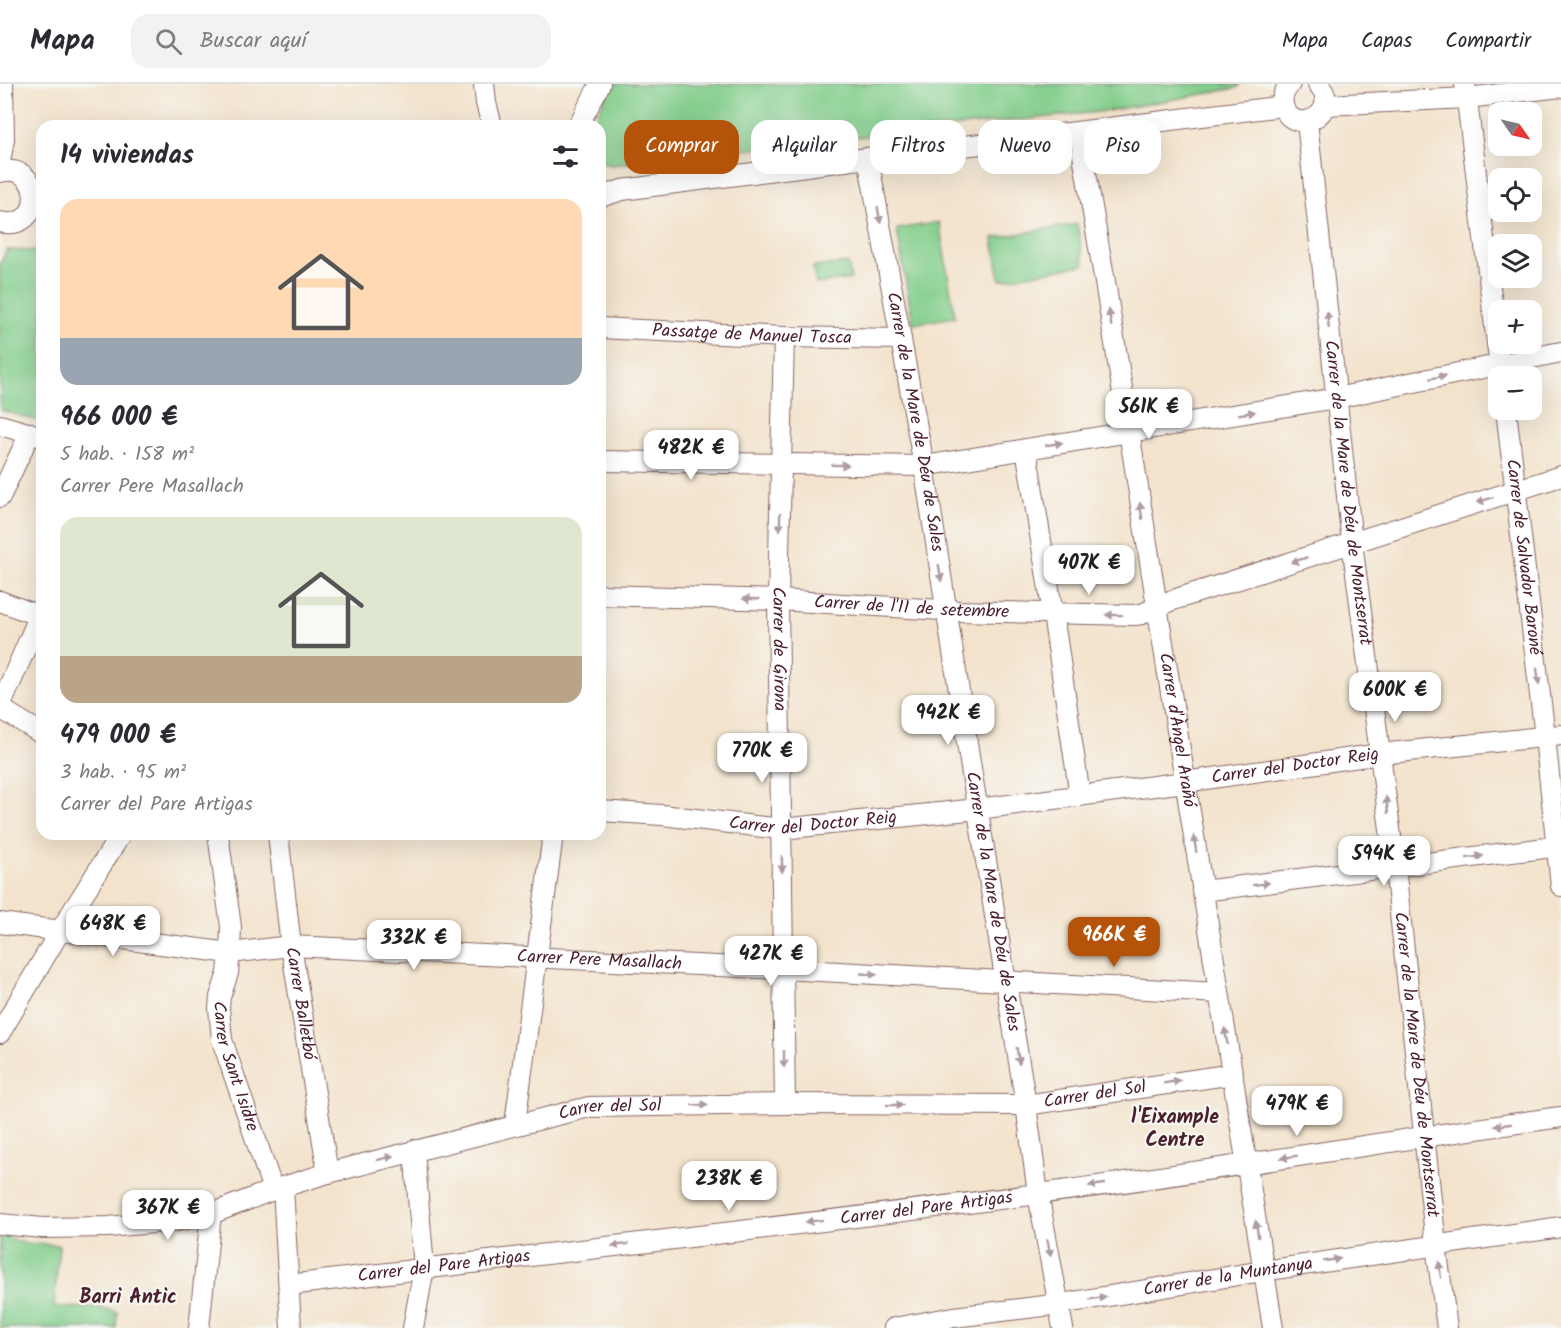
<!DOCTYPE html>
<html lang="es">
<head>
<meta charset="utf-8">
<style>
	body { margin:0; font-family:Kalam,sans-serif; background:#f2f2f3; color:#2b2b33; height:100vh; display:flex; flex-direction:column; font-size:22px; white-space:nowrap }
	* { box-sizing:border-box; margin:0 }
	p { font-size:20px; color:#7c7c81 }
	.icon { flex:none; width:33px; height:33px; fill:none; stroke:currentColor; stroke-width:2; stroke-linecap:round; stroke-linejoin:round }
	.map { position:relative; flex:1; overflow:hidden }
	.side { position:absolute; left:36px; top:36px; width:570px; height:720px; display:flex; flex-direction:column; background:#fff; border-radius:18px; box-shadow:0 6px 24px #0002 }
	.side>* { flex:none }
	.banner { position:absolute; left:624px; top:36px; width:570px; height:54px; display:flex; gap:12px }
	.needle { width:39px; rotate:124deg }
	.buttons { position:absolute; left:1488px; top:18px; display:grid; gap:12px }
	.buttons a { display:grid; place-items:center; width:54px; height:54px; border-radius:12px; background:#fff; box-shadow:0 6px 24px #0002; font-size:30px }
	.price { position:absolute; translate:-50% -51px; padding:0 14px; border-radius:12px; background:#fff; color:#222; font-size:20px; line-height:39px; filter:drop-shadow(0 2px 3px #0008) }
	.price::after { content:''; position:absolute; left:50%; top:36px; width:18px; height:14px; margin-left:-9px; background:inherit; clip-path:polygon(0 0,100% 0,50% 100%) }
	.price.current { background:#b45309; color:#fff }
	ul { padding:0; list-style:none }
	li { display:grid; align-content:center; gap:12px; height:318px; padding:0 24px }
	li span { display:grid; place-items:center; height:186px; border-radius:18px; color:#555 }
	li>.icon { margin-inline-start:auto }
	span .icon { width:108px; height:108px; fill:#fffc; stroke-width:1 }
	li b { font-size:26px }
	h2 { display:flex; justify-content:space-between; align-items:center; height:72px; padding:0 24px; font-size:26px }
	.tag { padding:0 21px; border-radius:18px; background:#fff; box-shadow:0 6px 24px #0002; font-size:21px; line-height:54px }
	.tag.current { background:#b45309; color:#fff }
	header { display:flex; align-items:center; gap:36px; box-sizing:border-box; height:84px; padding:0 30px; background:#fff; border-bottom:2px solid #e1e1e2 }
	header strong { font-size:28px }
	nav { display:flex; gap:33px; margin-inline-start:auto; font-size:21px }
	.search { width:420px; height:54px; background:#f2f2f3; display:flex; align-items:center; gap:15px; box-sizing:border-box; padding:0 21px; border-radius:18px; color:#7c7c81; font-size:22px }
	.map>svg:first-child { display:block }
	.green { fill:#83ce8c; stroke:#66765c; stroke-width:1.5 }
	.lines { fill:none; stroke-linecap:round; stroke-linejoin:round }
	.minor-casing { stroke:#856463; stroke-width:22 }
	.minor { stroke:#fff; stroke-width:20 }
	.oneway { fill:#ae9aa0 }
	.labels { text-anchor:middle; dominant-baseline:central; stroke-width:4.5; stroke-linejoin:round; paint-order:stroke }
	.street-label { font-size:18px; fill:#4a1f2b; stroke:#f6f6f2 }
	.neighbourhood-label { font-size:20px; font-weight:bold; fill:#4a1f2b; stroke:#f6f6f2 }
</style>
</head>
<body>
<header>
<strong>Mapa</strong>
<div class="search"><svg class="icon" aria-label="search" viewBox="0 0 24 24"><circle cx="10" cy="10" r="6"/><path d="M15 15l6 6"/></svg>Buscar aquí</div>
<nav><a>Mapa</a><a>Capas</a><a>Compartir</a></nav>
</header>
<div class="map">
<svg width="1561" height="1244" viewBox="0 0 1561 1244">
	<rect width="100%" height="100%" fill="#f6f6f2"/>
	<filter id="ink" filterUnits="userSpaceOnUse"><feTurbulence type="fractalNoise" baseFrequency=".0167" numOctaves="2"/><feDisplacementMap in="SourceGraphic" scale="12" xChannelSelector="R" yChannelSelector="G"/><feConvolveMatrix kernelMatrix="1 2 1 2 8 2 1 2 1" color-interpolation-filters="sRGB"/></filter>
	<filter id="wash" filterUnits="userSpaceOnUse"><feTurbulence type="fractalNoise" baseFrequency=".008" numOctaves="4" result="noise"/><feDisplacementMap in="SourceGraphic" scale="24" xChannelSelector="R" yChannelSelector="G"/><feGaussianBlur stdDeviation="1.35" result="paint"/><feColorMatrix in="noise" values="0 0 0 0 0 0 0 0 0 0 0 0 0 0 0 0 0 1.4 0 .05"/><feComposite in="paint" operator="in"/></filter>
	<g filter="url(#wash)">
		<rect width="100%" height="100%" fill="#f3e3cc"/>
		<g class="green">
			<polygon points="612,0 1240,0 1237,4 1107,27 894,49 612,81 600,79 600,42 591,42"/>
			<polygon points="939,138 955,233 913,240 897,145"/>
			<polygon points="1077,140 1084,181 1000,196 993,154"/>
			<polygon points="7,166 40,167 42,173 42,338 0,326 0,180"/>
			<polygon points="848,179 851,195 816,200 813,183"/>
			<polygon points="0,1150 23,1159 59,1161 54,1223 102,1224 117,1228 116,1244 0,1244"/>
		</g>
	</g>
	<g filter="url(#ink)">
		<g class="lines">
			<defs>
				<g id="minor">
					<polyline points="484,0 486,19 492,42"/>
					<path d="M1290,0C1285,6 1281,13 1283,21C1292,55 1345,29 1318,0"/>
					<polyline points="1465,0 1501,292"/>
					<polyline points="1325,21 1467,14 1561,3"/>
					<path id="s1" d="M1307,37L1352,459L1395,783L1436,1161L1447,1244"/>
					<polyline points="578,42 600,0"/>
					<path id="s2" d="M1079,48L1106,204L1273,1244"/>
					<path id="s3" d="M868,74L924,382L973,697L1026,1021L1038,1110L1063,1244"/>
					<polyline points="0,78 4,55 3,0"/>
					<path d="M0,88C44,77 46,149 0,138"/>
					<polyline points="600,113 622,106 868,74 1283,22"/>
					<path id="s4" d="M600,244L784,253L901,255"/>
					<path id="s5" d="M784,253L778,516L785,1020"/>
					<path id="s6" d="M1506,326L1545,653L1561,802"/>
					<polyline points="0,341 42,353"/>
					<polyline points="1026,365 1053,530 1080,712"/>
					<polyline points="600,377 924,382 1336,314 1561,268"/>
					<polyline points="0,413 30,349"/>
					<path id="s7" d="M600,511L778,516L958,527L1135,531L1142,530L1170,517L1561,392"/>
					<polyline points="0,517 42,533"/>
					<polyline points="0,623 42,526"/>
					<polyline points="0,624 42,650"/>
					<path id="s8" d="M600,727L662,731L781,745L978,725L1185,698L1380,670L1561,651"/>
					<path id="s9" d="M218,750L231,843L230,869L228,889L220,913L219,924L222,956L273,1106"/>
					<path id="s10" d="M278,750L291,862L328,1089"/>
					<polyline points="1202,807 1561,762"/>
					<path id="s11" d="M0,839L230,869L291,862L784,885L1219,909"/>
					<polyline points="0,949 60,847 121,750"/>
					<polyline points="515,1040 553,750"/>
					<polyline points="283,1103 291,1244"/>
					<path id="s12" d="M0,1140L43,1144L108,1143L176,1137L211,1130L273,1106L328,1089L589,1023L785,1020L1026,1021L1233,990"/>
					<path id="s13" d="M289,1201C539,1170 789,1143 1038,1110C1213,1087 1386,1057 1561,1033"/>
					<polyline points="199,1244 211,1130"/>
					<polyline points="413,1244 424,1184 414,1066"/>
					<path id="s14" d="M894,1244L954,1233L1060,1220L1263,1187L1561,1143"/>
				</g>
			</defs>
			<use href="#minor" class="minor-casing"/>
			<use href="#minor" class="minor"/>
		</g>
		<defs><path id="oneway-solid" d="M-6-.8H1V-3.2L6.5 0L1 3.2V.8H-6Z" transform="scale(1.5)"/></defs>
		<g class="oneway">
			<use href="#oneway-solid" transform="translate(879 131) rotate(80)"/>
			<use href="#oneway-solid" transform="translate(1110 234) rotate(-99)"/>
			<use href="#oneway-solid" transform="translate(1328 236) rotate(-96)"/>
			<use href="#oneway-solid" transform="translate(1438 293) rotate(-12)"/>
			<use href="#oneway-solid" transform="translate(1247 329) rotate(-9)"/>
			<use href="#oneway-solid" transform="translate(1054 360) rotate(-9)"/>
			<use href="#oneway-solid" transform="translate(840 381) rotate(1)"/>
			<use href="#oneway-solid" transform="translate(1485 416) rotate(162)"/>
			<use href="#oneway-solid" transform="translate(1141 427) rotate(-99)"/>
			<use href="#oneway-solid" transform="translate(780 438) rotate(91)"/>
			<use href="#oneway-solid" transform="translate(1299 476) rotate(162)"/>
			<use href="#oneway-solid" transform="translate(940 489) rotate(81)"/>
			<use href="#oneway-solid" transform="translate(751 515) rotate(-178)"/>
			<use href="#oneway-solid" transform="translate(1114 531) rotate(-179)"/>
			<use href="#oneway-solid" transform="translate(1538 592) rotate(83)"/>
			<use href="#oneway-solid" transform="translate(1387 721) rotate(-97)"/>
			<use href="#oneway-solid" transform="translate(1195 760) rotate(-99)"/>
			<use href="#oneway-solid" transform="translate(1475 773) rotate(-7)"/>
			<use href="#oneway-solid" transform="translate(782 780) rotate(89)"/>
			<use href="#oneway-solid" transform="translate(1261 800) rotate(-7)"/>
			<use href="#oneway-solid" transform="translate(869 890) rotate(3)"/>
			<use href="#oneway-solid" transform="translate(1226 952) rotate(-100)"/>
			<use href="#oneway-solid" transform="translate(1018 972) rotate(81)"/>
			<use href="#oneway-solid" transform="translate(784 975) rotate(90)"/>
			<use href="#oneway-solid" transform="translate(1172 998) rotate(-9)"/>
			<use href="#oneway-solid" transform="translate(700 1021) rotate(-1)"/>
			<use href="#oneway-solid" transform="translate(895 1021)"/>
			<use href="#oneway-solid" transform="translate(1503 1041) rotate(172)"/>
			<use href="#oneway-solid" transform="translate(1289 1073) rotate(171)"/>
			<use href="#oneway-solid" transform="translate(385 1074) rotate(-15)"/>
			<use href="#oneway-solid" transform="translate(1097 1101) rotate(172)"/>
			<use href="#oneway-solid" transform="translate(814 1137) rotate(173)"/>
			<use href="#oneway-solid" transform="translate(1257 1145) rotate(-99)"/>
			<use href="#oneway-solid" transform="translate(620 1161) rotate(173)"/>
			<use href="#oneway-solid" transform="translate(1049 1164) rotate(79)"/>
			<use href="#oneway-solid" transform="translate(1332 1176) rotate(-9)"/>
			<use href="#oneway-solid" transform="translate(1440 1186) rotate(-97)"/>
			<use href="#oneway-solid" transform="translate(1098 1214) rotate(-9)"/>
		</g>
	</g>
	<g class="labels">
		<g class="street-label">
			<text stroke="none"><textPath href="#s4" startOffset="152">Passatge de Manuel Tosca</textPath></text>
			<text stroke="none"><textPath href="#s3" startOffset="268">Carrer de la Mare de Déu de Sales</textPath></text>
			<text stroke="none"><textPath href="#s1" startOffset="374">Carrer de la Mare de Déu de Montserrat</textPath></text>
			<text stroke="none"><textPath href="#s6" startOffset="148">Carrer de Salvador Baroné</textPath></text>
			<text stroke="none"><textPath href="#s7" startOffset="312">Carrer de l'11 de setembre</textPath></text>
			<text stroke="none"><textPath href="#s5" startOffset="312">Carrer de Girona</textPath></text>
			<text stroke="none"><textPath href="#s2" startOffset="606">Carrer d'Àngel Arañó</textPath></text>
			<text stroke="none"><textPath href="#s8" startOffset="700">Carrer del Doctor Reig</textPath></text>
			<text stroke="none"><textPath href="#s8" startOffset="214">Carrer del Doctor Reig</textPath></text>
			<text stroke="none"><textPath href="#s3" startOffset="754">Carrer de la Mare de Déu de Sales</textPath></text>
			<text stroke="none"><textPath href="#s11" startOffset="602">Carrer Pere Masallach</textPath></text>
			<text stroke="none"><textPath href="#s10" startOffset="171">Carrer Balletbó</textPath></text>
			<text stroke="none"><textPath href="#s1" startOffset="950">Carrer de la Mare de Déu de Montserrat</textPath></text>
			<text stroke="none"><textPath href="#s9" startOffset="237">Carrer Sant Isidre</textPath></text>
			<text stroke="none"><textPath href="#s12" startOffset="1112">Carrer del Sol</textPath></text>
			<text stroke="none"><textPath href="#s12" startOffset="626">Carrer del Sol</textPath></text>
			<text stroke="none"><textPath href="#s13" startOffset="642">Carrer del Pare Artigas</textPath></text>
			<text stroke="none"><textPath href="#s13" startOffset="156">Carrer del Pare Artigas</textPath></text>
			<text stroke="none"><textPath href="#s14" startOffset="338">Carrer de la Muntanya</textPath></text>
		</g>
		<g class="neighbourhood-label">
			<text x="1175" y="1034">l'Eixample<tspan x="1175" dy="23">Centre</tspan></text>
			<text x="128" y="1214">Barri Antic</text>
		</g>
	</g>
</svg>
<div class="buttons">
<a><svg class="needle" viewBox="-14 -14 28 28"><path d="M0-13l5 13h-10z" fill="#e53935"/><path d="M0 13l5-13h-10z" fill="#7c7c81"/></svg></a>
<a><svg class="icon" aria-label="locate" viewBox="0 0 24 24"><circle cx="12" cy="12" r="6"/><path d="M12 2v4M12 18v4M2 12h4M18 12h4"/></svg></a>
<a><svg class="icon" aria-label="layers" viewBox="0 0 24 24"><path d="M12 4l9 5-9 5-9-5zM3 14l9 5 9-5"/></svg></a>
<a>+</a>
<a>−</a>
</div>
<b class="price" style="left:1149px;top:356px">561K €</b>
<b class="price" style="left:691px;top:397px">482K €</b>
<b class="price" style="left:1089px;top:512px">407K €</b>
<b class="price" style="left:1395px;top:639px">600K €</b>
<b class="price" style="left:948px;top:662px">942K €</b>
<b class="price" style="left:762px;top:700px">770K €</b>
<b class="price" style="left:1384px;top:803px">594K €</b>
<b class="price" style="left:113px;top:873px">648K €</b>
<b class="price current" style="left:1114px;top:884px">966K €</b>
<b class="price" style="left:414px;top:887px">332K €</b>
<b class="price" style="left:771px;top:903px">427K €</b>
<b class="price" style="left:1297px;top:1053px">479K €</b>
<b class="price" style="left:729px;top:1128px">238K €</b>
<b class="price" style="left:168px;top:1157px">367K €</b>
<div class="banner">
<a class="tag current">Comprar</a>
<a class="tag">Alquilar</a>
<a class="tag">Filtros</a>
<a class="tag">Nuevo</a>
<a class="tag">Piso</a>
</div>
<section class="side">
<h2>14 viviendas<svg class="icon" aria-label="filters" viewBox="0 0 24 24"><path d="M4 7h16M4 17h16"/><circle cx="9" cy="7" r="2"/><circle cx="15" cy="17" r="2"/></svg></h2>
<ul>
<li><span style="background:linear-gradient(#ffd9b3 75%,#9aa5b1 0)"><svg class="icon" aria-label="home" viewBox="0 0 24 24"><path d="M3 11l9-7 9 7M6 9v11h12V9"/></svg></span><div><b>966 000 €</b><p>5 hab. · 158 m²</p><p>Carrer Pere Masallach</p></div></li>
<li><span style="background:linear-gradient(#dfe7d0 75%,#b9a48a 0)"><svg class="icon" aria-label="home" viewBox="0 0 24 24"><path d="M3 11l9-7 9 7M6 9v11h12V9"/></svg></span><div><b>479 000 €</b><p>3 hab. · 95 m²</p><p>Carrer del Pare Artigas</p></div></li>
</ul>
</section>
</div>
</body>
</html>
